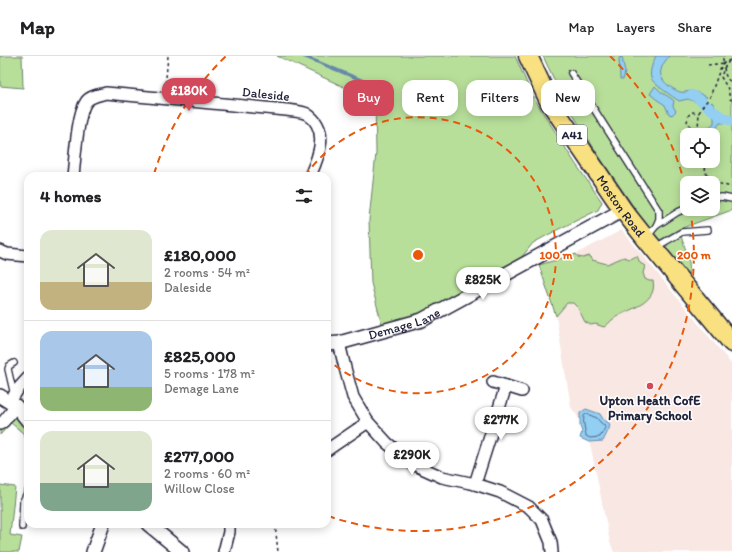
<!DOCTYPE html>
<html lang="en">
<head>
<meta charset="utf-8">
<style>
	body { margin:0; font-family:Itim,sans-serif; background:#f2f2f2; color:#202124; height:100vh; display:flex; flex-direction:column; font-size:15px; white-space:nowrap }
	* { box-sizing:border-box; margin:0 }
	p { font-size:13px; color:#757577 }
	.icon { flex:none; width:22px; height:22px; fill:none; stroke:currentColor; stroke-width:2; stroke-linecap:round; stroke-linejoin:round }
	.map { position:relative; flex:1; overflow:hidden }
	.sheet { position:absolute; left:24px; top:116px; width:307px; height:356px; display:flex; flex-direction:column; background:#fff; border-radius:12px; box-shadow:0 2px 10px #0003 }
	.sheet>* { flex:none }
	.hud { position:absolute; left:343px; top:24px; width:329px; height:36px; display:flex; gap:8px }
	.controls { position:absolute; left:680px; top:72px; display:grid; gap:8px }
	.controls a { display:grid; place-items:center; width:40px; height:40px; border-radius:8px; background:#fff; box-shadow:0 2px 10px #0003; font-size:20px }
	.price { position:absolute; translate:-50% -34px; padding:0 9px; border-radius:14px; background:#fff; color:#222; font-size:13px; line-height:26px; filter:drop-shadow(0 1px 2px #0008) }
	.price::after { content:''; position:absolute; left:50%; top:24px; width:12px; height:9px; margin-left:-6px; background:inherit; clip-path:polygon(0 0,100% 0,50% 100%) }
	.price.active { background:#d1495b; color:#fff }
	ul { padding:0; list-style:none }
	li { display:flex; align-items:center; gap:12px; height:100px; padding:0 16px }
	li+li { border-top:1px solid #e0e0e0 }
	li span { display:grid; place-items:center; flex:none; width:112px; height:80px; border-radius:12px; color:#555 }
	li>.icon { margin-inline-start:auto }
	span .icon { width:48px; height:48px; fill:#fffc; stroke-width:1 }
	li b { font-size:17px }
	h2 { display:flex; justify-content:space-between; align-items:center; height:48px; padding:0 16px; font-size:17px }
	.chip { padding:0 14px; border-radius:12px; background:#fff; box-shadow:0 2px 10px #0003; font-size:14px; line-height:36px }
	.chip.active { background:#d1495b; color:#fff }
	header { display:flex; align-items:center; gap:24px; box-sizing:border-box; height:56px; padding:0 20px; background:#fff; border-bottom:1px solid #e0e0e0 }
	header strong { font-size:19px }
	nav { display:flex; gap:22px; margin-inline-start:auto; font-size:14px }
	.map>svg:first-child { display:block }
	.built { fill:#f8e7e2 }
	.green { fill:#b8df9a; stroke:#6d806a; fill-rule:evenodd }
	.water { fill:#93cef3; stroke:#6689a9 }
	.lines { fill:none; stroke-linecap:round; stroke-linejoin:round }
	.shore { stroke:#4f6785; stroke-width:1 }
	.stream { stroke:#6689a9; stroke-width:3 }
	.canal { stroke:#93cef3; stroke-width:10 }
	.service-casing { stroke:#22223b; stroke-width:8 }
	.minor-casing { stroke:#22223b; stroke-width:14 }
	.tertiary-casing { stroke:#22223b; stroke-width:16 }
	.trunk-casing { stroke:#22223b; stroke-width:21 }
	.path { stroke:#22223b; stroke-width:1.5; stroke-dasharray:3 3; stroke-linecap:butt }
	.service { stroke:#fff; stroke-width:5.5 }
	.minor { stroke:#fff; stroke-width:11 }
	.tertiary { stroke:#fff; stroke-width:13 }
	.trunk { stroke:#f9e181; stroke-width:18 }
	.ring { fill:none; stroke:#e8590c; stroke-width:2; stroke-dasharray:7 5 }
	.poi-dot { fill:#d1495b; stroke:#fff; stroke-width:1.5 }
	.labels { text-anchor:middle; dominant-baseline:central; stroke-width:3; stroke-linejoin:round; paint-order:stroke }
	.shield { fill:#fff; stroke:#646476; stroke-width:1 }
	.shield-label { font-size:12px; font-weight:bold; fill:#22223b }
	.street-label { font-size:13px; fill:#22223b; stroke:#fff }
	.poi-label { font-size:13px; font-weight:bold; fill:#22223b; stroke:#fff }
	.centre { fill:#e8590c; stroke:#fff; stroke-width:2 }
	.ring-label { font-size:12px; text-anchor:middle; font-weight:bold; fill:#e8590c; stroke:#fff; stroke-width:3; stroke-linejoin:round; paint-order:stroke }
</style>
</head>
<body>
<header>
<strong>Map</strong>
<nav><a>Map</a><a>Layers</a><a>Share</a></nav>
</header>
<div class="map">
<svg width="732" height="496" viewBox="0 0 732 496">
	<rect width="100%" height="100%" fill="#fff"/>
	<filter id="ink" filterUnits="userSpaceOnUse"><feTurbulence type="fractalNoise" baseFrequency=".025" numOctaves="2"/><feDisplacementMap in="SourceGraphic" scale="8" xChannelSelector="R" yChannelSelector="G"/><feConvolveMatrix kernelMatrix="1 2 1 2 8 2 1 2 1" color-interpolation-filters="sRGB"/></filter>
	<g filter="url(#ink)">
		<polygon class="built" points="622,174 732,309 732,496 614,496 610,486 591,392 589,386 580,382 582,376 580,370 580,364 571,351 556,260 539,209 576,198"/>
		<g class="green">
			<polygon points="0,0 22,0 23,32 0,30"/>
			<polygon points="277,0 515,0 533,41 575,107 602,146 598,154 557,174 533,187 521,202 505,215 424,256 383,270 381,265 371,227 369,164 376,97 375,41 370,43"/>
			<path d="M543,0H732V154L679,173L658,185C616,126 573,67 543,0ZM687,79H713V105H687ZM687,127H713V153H687Z"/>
			<path d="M681,180C684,190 694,211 687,220L665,194L669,186Z"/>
			<path d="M576,198L578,201L583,202L589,200L591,201L592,204L607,208L624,201L629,203L637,200L640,207L645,210L643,217L645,223L649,225H653C658,248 627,253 613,263C610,266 607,269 604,271L595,268L591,269L585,266L578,252L573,247H567L556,260L539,209Z"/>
			<polygon points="12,358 17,359 28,372 28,388 23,377 11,367 0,379 0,371"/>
			<polygon points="0,429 15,431 10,479 22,481 19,496 0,496"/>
		</g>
		<g class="water">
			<path d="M656,0H669C666,4 662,9 661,14C658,24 672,33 680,36C684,37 688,35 692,35C697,36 703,39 707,41L699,49L696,46L688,43L679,45C673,41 653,28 651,22C649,15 653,6 656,0Z"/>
			<polygon points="622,1 625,16 623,24 620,23 619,2"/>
			<polygon points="655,30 661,36 672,43 674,45 673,50 676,55 672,59 669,58 665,49 656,43 650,38"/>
			<polygon points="712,46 717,54 732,62 732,69 725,67 720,67 711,79 709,79 705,75 714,67 714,62 710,56 704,53"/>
			<polygon points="586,353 600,358 603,363 610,368 609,373 603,385 589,386 580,382 582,376 580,370 580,357"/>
		</g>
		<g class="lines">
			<path class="shore" d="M587,358L597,362L600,366L605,370V372L600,381L590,382L586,380C586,376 584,372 584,368C583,366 584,362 584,360Z"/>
			<polyline class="stream" points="303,0 371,28"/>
			<path class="canal" d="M692,39C701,43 707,51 715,56C720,60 726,63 732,65"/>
			<defs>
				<g id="service">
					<polyline points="571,17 659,155 659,163 656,170"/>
					<polyline points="713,142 722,141 732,143"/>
					<polyline points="647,181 656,170 678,156 687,152"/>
					<polyline points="656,191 682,176 708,174"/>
					<polyline points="14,307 9,310 8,313 14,339"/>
					<polyline points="22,471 23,445 28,435"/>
				</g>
				<g id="minor">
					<path d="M73,120C75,104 77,58 86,46C90,40 99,39 106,37L286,54C292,55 302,55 307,58C330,73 319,100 310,120"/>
					<polyline points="0,195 7,198 28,200"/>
					<polyline points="339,287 345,312 353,341 368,366 387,387 413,408 442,421 475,428 500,436 529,451 542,464 551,486 552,496"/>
					<polyline points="493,326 506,330"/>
					<polyline points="10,346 18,333 28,322"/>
					<polyline points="0,368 4,365 16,350"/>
					<polyline points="327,394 368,366"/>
					<polyline points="475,428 506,330 522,335"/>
					<polyline points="224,496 229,476 229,468"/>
				</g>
				<g id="tertiary">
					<path id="s1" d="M327,288L339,287L422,264L623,154"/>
					<polyline points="0,340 16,350 28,365"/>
					<polyline points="148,468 182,496"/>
					<polyline points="93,496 103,468"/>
				</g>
				<g id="trunk">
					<path id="s2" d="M528,0L549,45L623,154L646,183L732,287"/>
				</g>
			</defs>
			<use href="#service" class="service-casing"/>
			<use href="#minor" class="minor-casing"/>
			<use href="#tertiary" class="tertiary-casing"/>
			<use href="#trunk" class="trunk-casing"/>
			<g class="path">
				<polyline points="729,5 724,12 721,21 728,33 730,43 732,44"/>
				<polyline points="708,9 724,7 722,0"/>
				<path d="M724,12C725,18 726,24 732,26"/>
				<polyline points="165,33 168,0"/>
				<path d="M697,72L691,70L687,67C688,61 687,60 692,56L699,57"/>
				<polyline points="703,79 698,72 699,57 702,51 710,41 720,13 724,7 732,3"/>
				<polyline points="713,88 715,88"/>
				<path d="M706,105L705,116C712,125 720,129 732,131"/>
				<polyline points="706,109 710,105"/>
				<polyline points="275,468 278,496"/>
			</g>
			<use href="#service" class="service"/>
			<use href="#minor" class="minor"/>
			<use href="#tertiary" class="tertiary"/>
			<use href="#trunk" class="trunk"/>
		</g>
	</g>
	<g class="ring">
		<path d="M305 120A138 138 0 1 1 327 303"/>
		<path d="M154 118A276 276 0 0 1 226 0M610 0A276 276 0 0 1 687 137M690 153A276 276 0 0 1 328 460"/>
	</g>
	<circle class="poi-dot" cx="650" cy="330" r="4"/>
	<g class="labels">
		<rect class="shield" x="557" y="69" width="30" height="20" rx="3"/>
		<g class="shield-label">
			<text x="572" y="79">A41</text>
		</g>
		<g class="street-label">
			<text transform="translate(266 38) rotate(6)">Daleside</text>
			<text stroke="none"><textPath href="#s2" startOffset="177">Moston Road</textPath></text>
			<text stroke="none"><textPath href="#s1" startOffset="80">Demage Lane</textPath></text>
		</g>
		<g class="poi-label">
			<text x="650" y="344">Upton Heath CofE<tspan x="650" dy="15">Primary School</tspan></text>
		</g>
	</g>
	<circle cx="418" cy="199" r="6" class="centre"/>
	<g class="ring-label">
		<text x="556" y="203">100 m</text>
		<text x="694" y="203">200 m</text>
	</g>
</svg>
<div class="controls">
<a><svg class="icon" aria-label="locate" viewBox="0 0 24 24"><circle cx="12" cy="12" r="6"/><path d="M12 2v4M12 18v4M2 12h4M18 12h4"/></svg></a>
<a><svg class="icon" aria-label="layers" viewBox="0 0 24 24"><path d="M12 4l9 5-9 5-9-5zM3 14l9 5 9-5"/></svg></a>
</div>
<b class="price active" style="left:189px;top:56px">£180K</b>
<b class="price" style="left:483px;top:245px">£825K</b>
<b class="price" style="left:501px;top:385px">£277K</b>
<b class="price" style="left:412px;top:420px">£290K</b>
<div class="hud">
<a class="chip active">Buy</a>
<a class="chip">Rent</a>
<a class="chip">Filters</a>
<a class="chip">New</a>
</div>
<section class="sheet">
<h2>4 homes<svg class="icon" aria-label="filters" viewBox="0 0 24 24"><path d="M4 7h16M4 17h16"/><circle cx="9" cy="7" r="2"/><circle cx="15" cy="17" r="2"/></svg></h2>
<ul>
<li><span style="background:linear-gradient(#dfe7d0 65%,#c2b280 0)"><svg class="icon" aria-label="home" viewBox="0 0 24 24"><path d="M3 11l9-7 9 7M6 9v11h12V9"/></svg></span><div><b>£180,000</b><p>2 rooms · 54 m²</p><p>Daleside</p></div></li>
<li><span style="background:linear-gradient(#a9c7e8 70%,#8fb573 0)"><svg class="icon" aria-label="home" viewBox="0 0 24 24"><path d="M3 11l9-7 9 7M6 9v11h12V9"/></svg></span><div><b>£825,000</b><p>5 rooms · 178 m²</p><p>Demage Lane</p></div></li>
<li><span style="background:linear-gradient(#dfe7d0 65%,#7fa58c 0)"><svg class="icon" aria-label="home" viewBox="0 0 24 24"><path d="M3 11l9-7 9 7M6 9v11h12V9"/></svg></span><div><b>£277,000</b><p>2 rooms · 60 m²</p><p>Willow Close</p></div></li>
</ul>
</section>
</div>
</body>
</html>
